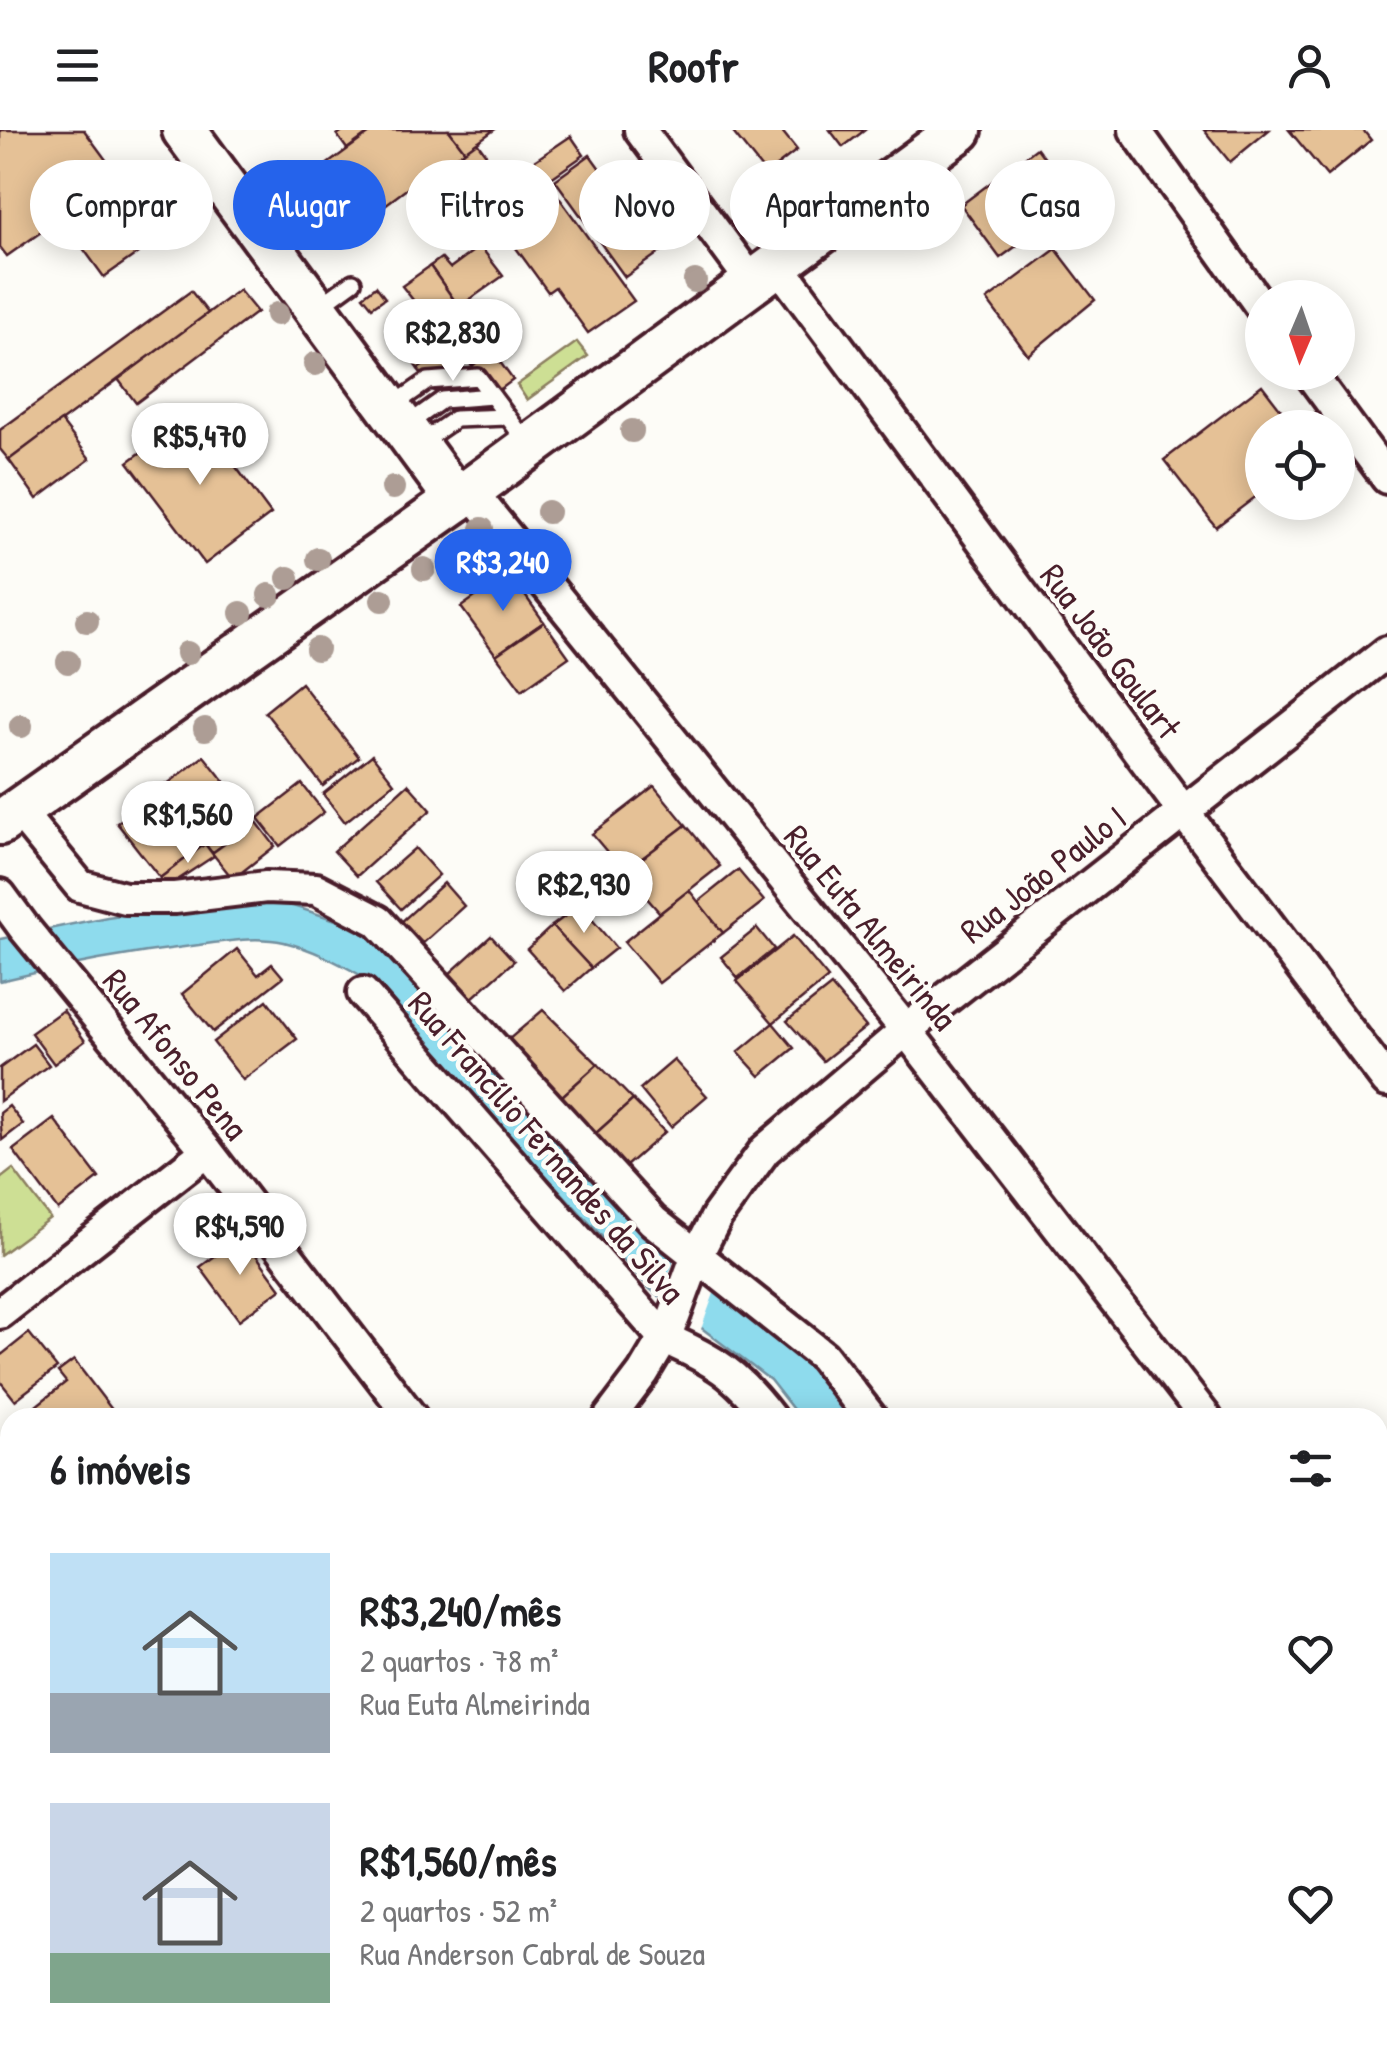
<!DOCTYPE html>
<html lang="pt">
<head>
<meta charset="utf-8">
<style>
	body { margin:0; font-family:"Patrick Hand",sans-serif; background:#f2f2f2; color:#202124; height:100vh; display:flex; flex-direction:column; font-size:38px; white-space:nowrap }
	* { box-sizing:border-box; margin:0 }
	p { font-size:32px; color:#757577 }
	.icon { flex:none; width:55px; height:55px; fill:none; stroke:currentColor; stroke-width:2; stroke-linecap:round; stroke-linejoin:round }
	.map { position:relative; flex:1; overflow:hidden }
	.sheet { position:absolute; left:0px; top:1278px; width:1388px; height:642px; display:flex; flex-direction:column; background:#fff; border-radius:30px 30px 0 0; box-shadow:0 5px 25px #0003 }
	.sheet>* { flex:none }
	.banner { position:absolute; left:30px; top:30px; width:1328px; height:90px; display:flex; gap:20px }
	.needle { width:65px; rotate:182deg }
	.tools { position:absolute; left:1245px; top:150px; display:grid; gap:20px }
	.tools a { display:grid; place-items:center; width:110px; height:110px; border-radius:50%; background:#fff; box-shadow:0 5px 25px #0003; font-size:50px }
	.price { position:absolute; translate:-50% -85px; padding:0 22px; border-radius:35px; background:#fff; color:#222; font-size:32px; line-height:65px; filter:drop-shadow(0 2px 5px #0008) }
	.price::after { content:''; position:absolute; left:50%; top:60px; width:30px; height:22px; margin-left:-15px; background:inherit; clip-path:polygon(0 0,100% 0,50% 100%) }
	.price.on { background:#2563eb; color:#fff }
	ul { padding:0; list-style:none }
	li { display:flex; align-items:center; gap:30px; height:250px; padding:0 50px }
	li span { display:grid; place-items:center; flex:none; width:280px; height:200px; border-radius:0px; color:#555 }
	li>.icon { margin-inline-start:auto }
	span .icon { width:120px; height:120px; fill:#fffc; stroke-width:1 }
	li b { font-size:42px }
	h2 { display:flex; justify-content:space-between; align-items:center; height:120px; padding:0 50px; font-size:42px }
	.chip { padding:0 35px; border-radius:45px; background:#fff; box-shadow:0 5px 25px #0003; font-size:35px; line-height:90px }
	.chip.on { background:#2563eb; color:#fff }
	header { display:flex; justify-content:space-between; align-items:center; height:130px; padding:0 50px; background:#fff; font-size:45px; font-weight:800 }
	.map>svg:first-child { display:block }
	.green { fill:#cddf94; stroke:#8c7f60; stroke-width:2.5 }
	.water { fill:#8edbed; stroke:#73909f; stroke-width:2.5 }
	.pier { fill:#fdfcf7 }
	.building { fill:#e5c196; stroke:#4a1f2b; stroke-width:2.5 }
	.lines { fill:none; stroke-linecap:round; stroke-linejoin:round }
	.lane-casing { stroke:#4a1f2b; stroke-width:22 }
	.street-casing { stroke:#4a1f2b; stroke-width:38 }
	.secondary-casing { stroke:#4a1f2b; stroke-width:50 }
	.lane { stroke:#fdfcf7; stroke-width:15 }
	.street { stroke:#fdfcf7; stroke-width:30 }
	.secondary { stroke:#fdfcf7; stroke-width:42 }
	.tree { fill:#ad9d95 }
	.labels { text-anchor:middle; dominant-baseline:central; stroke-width:9; stroke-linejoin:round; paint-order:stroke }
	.street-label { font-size:35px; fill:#4a1f2b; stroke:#fdfcf7 }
</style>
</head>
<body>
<header><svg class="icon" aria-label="menu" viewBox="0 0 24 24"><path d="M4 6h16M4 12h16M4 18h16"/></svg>Roofr<svg class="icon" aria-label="person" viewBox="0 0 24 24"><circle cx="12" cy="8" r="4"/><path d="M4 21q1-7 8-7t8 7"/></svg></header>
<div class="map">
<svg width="1387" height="1919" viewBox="0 0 1387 1919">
	<rect width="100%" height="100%" fill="#fdfcf7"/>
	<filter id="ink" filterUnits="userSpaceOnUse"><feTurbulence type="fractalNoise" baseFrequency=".01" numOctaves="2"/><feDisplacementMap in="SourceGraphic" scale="20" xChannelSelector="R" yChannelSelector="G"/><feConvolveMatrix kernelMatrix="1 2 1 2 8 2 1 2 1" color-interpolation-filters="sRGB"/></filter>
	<g filter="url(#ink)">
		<g class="green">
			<polygon points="577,212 588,226 527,270 517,255"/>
			<polygon points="13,1039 50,1088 0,1125 0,1049"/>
		</g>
		<path class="water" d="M228,770L293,776L339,791L370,804L399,829L678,1133L767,1194L803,1226L851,1287H799L770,1250L650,1159L362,846C337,832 312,819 284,812C257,806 226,811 199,815C132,823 65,835 0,851V809L107,787Z"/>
		<polygon class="pier" points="676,1125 717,1155 700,1202 658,1171"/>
		<g class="building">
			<polygon points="0,0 84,0 162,106 104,147 61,88 7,126 0,117"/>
			<polygon points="344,0 373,0 347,19 337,5"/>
			<polygon points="374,0 449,0 465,21 441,38 439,35 362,92 322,38"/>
			<polygon points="449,0 494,0 465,21"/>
			<polygon points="731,0 781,0 797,20 766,44"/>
			<polygon points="830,0 865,0 843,17"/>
			<polygon points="1204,0 1269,0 1230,32"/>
			<polygon points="1289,0 1363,0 1371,10 1327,46"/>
			<polygon points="571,6 584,25 547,51 534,31"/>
			<polygon points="477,12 514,63 499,74 504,82 484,97 441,38"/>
			<polygon points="1037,18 1077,72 1000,128 961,75"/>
			<polygon points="590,25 660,122 625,147 555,50"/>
			<polygon points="547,51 634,171 588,203 555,157 548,162 511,111 520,104 504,82"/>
			<polygon points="339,61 350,75 339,83 329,69"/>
			<polygon points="480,116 503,146 459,177 430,136 441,128 450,138"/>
			<polygon points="1056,119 1095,170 1028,225 987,170"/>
			<polygon points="430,136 459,177 474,198 428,189 402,156"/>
			<polygon points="376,156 385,168 372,177 363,166"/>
			<polygon points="239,160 257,182 136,273 118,249"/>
			<polygon points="191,161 208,183 9,330 0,319 0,300"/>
			<polygon points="428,189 474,198 418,239 397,211"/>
			<polygon points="474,198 492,221 472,236 454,213"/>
			<polygon points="454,213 468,231 460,237 488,275 459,295 418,239"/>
			<polygon points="492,221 513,250 494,264 472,236"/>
			<polygon points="1262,255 1295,298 1262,298 1262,362 1216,397 1164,330"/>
			<polygon points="195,282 271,384 205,434 128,332"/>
			<polygon points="61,291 90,329 37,369 9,330"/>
			<polygon points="509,443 544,492 496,525 461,477"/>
			<polygon points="544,492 569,527 522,560 496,525"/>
			<polygon points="301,553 359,627 323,656 265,582"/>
			<polygon points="372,625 394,653 345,692 323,664"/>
			<polygon points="204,626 256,691 212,723 162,658"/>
			<polygon points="302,654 324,682 280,716 258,688"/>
			<polygon points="408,654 431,680 357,746 334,721"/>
			<polygon points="654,656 686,695 624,742 592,704"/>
			<polygon points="162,658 205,714 160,748 117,693"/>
			<polygon points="256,691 275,716 233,749 212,723"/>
			<polygon points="686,695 720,736 660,783 624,742"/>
			<polygon points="205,714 214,726 167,757 160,748"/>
			<polygon points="415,718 439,745 401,779 376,752"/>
			<polygon points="738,740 764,771 723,803 698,772"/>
			<polygon points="444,753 464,776 421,815 400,793"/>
			<polygon points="689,760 723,803 659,853 624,812"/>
			<polygon points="580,775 616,818 591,838 552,796"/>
			<polygon points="552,796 591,838 565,861 527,819"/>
			<polygon points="757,798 774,819 738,848 721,827"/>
			<polygon points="491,806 514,831 471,869 448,845"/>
			<polygon points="793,806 828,848 773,893 737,851"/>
			<polygon points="237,819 258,845 272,834 283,847 213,902 182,864"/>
			<polygon points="831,856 866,897 823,931 787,891"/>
			<polygon points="267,870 297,909 243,950 213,912"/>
			<polygon points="63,880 85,911 54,934 31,903"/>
			<polygon points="543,880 598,934 561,967 508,910"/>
			<polygon points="773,893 794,918 760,946 738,922"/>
			<polygon points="33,914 49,935 0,971 0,938"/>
			<polygon points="674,930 707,966 671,997 640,959"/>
			<polygon points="598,934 633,970 595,1004 561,967"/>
			<polygon points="633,970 665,1002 626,1036 595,1004"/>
			<polygon points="9,976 23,994 2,1010 0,983"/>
			<polygon points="54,989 99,1048 58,1080 13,1020"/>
			<polygon points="242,1106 281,1159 239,1190 200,1137"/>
			<polygon points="29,1203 57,1238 15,1270 0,1251 0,1226"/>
			<polygon points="74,1230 116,1285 112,1288 21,1288 66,1252 58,1242"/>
		</g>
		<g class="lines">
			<defs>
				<g id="lane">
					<polyline points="320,176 353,152"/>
					<polyline points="392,276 428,251 478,247 528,314"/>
					<polyline points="404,297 442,270 492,266"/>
					<polyline points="419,314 455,289 507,287"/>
				</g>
				<g id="street">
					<polyline points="640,0 753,153"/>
					<polyline points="1135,0 1262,178"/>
					<polyline points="778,135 1183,681 1387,951"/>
					<polyline points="1309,242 1387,348"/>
					<polyline points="470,360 906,900 1206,1288"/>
					<polyline points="18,680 80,756 125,768 175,768 266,757 316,759 378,791 653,1091 823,1226 871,1288"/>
					<polyline points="0,765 25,799 207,1021 412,1288"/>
					<path d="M363,863L664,1208C714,1230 736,1243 770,1288"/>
					<polyline points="0,1183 207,1021"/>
					<polyline points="609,1288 643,1243 664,1208 674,1187 697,1125 717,1086 765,1020 906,900 1387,522"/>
					<polyline points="1378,1509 1387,1522"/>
					<polyline points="0,1746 10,1738"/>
					<polyline points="1378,1811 1387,1812"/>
					<polyline points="1378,1905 1387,1906"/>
					<polyline points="876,1919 888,1910"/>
				</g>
				<g id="secondary">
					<polyline points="184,0 457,370"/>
					<polyline points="0,693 457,370 960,0"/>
					<polyline points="0,1343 10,1354"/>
					<polyline points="434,1910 441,1919"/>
				</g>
			</defs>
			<use href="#lane" class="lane-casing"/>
			<use href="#street" class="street-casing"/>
			<use href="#secondary" class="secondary-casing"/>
			<use href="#lane" class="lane"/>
			<use href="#street" class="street"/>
			<use href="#secondary" class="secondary"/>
		</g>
		<g class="tree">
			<circle cx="651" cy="53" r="12"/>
			<circle cx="814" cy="59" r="12"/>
			<circle cx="765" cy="92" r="12"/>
			<circle cx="695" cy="151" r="12"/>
			<circle cx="277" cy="184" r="12"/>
			<circle cx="315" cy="234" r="12"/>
			<circle cx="632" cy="301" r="12"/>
			<circle cx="393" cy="358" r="12"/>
			<circle cx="548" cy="382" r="12"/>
			<circle cx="482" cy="399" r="12"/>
			<circle cx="318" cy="429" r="12"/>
			<circle cx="424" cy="439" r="12"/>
			<circle cx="288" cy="448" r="12"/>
			<circle cx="269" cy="465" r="12"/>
			<circle cx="382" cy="470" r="12"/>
			<circle cx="241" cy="483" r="12"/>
			<circle cx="87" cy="491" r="12"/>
			<circle cx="317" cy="519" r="12"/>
			<circle cx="187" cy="523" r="12"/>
			<circle cx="68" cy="532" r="12"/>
			<circle cx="21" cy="596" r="12"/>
			<circle cx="205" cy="599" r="12"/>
		</g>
	</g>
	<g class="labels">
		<g class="street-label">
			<text transform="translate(1111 521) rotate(53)">Rua João Goulart</text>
			<text transform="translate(1043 744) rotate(-38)">Rua João Paulo I</text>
			<text transform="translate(871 797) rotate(51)">Rua Euta Almeirinda</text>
			<text transform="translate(176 924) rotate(51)">Rua Afonso Pena</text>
			<text transform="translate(547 1017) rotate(49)">Rua Francílio Fernandes da Silva</text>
		</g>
	</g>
</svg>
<div class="tools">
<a><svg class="needle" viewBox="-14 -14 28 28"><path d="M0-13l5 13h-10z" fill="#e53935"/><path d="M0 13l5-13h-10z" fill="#757577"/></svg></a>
<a><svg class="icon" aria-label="locate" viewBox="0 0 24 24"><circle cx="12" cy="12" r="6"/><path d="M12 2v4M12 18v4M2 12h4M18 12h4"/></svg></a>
</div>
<b class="price" style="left:453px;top:254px">R$2,830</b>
<b class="price" style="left:200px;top:358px">R$5,470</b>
<b class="price on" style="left:503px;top:484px">R$3,240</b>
<b class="price" style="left:188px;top:736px">R$1,560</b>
<b class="price" style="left:584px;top:806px">R$2,930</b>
<b class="price" style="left:240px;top:1148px">R$4,590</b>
<div class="banner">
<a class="chip">Comprar</a>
<a class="chip on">Alugar</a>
<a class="chip">Filtros</a>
<a class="chip">Novo</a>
<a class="chip">Apartamento</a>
<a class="chip">Casa</a>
</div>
<section class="sheet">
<h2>6 imóveis<svg class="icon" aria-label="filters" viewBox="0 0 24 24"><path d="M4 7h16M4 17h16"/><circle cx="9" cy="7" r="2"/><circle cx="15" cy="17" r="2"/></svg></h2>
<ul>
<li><span style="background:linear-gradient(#bfe0f5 70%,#9aa5b1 0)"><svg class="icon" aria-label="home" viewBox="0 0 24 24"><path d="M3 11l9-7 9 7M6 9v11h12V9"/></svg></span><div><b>R$3,240/mês</b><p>2 quartos · 78 m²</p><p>Rua Euta Almeirinda</p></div><svg class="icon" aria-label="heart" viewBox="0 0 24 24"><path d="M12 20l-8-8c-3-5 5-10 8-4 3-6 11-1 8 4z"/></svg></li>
<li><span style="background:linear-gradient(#c9d6e8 75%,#7fa58c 0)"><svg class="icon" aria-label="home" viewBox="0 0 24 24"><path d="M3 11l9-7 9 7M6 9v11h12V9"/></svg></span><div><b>R$1,560/mês</b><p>2 quartos · 52 m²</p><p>Rua Anderson Cabral de Souza</p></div><svg class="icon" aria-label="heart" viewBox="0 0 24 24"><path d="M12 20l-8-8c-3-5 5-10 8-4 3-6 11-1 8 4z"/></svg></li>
</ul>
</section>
</div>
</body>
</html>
